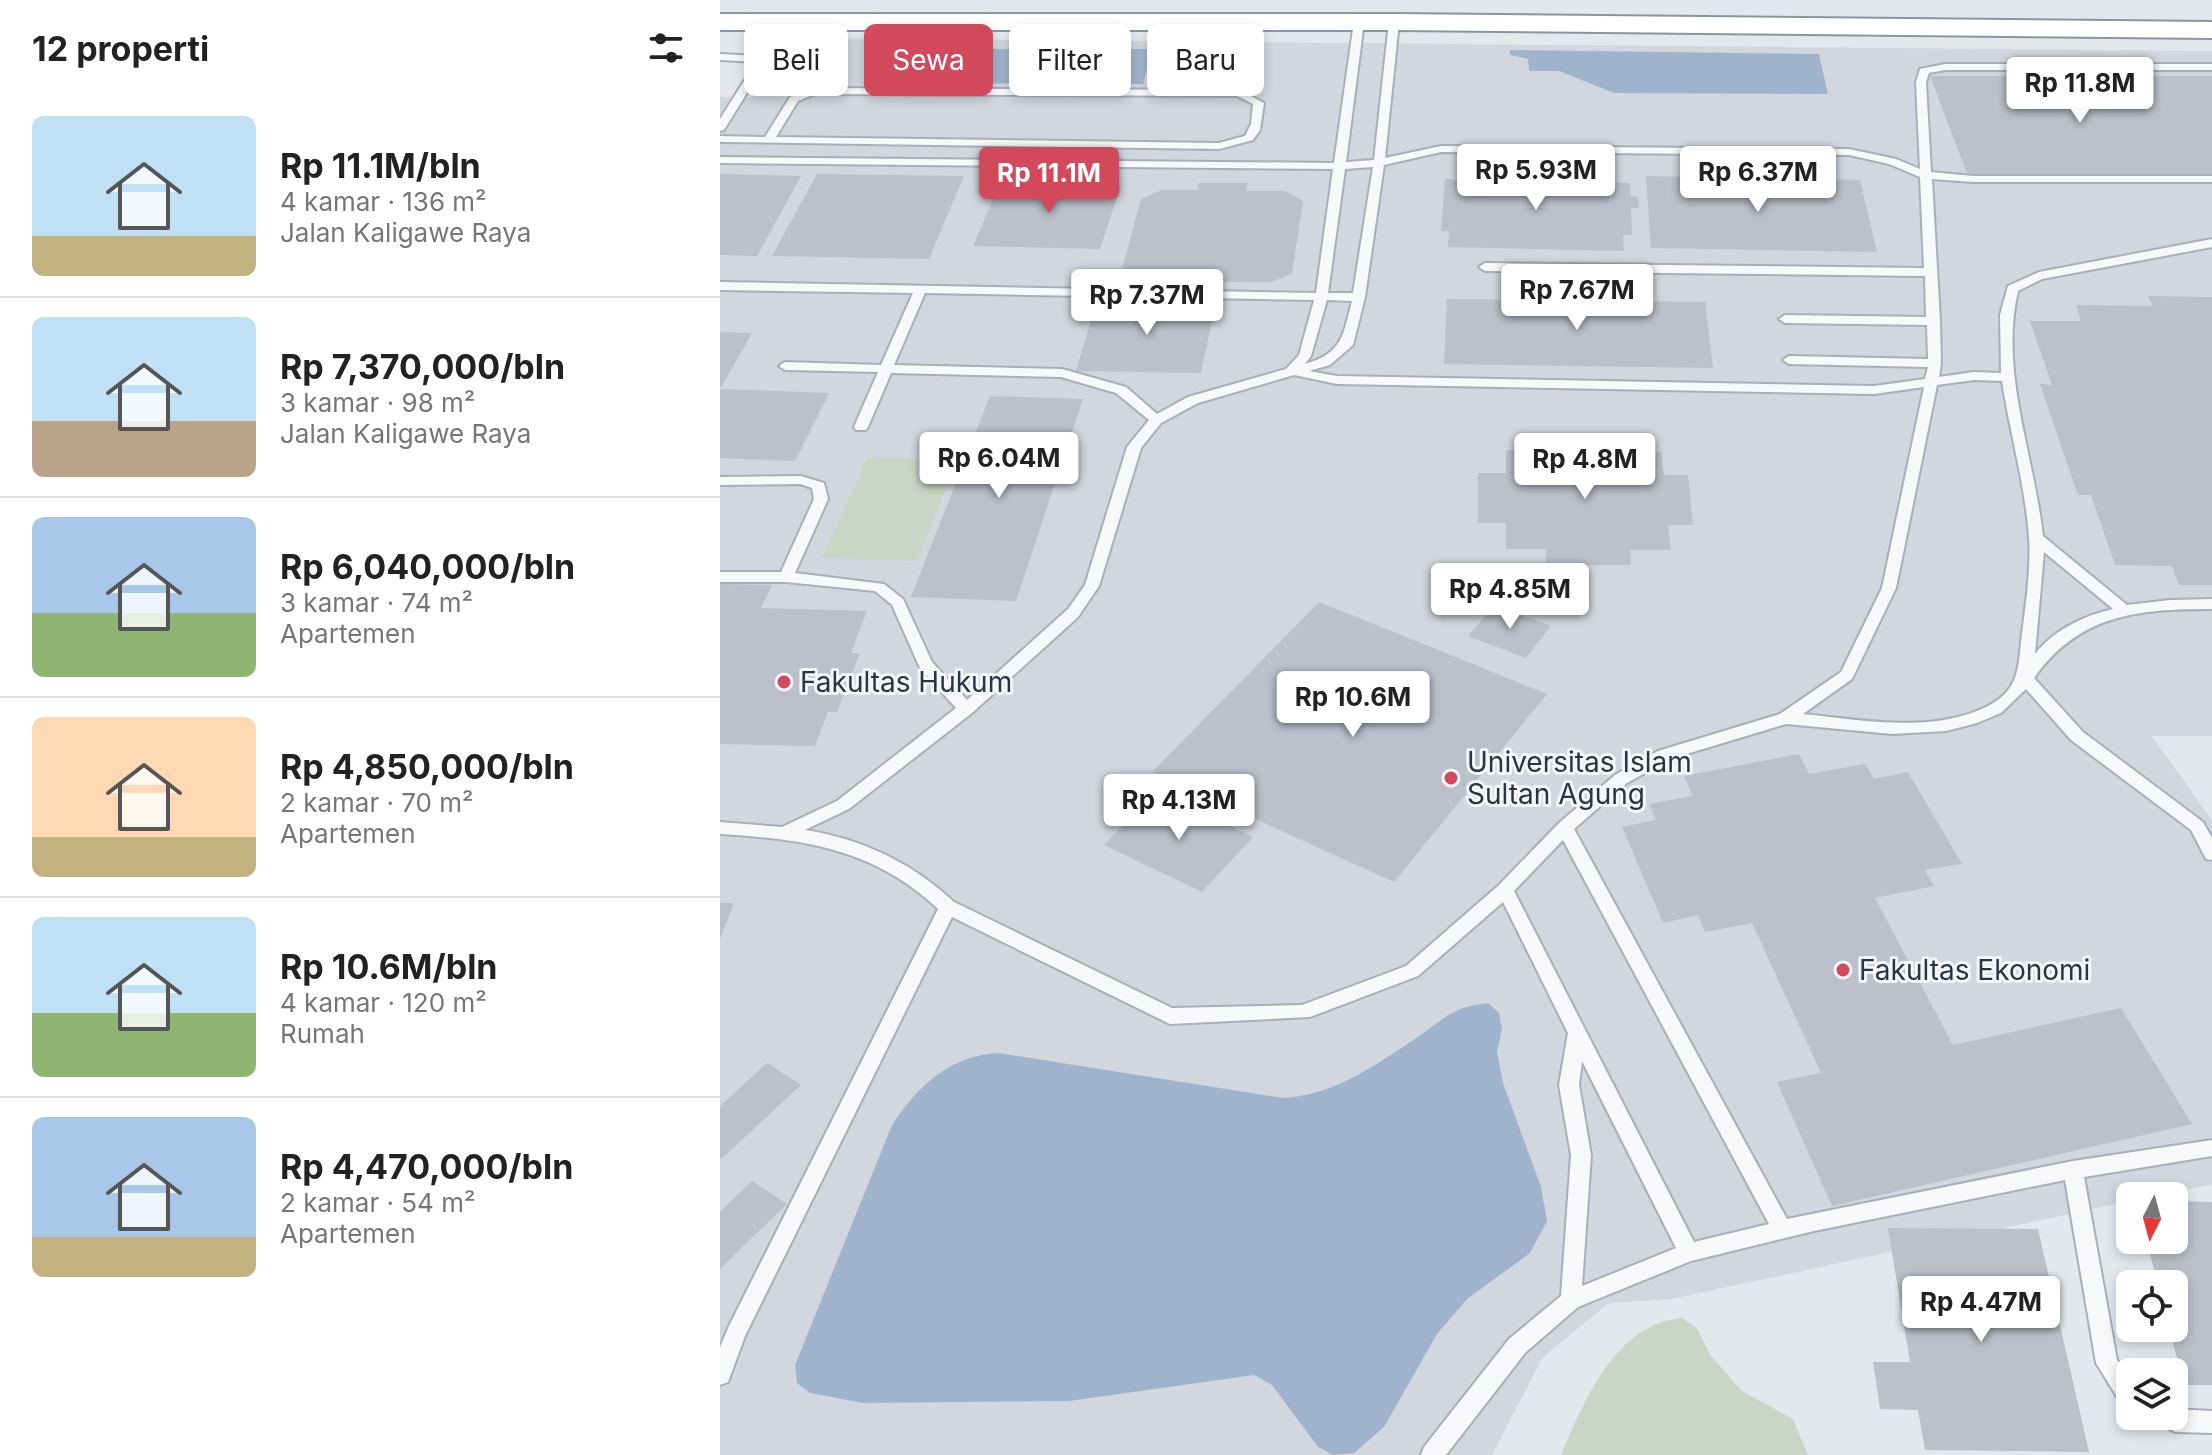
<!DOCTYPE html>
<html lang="id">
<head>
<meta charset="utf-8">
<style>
	body { margin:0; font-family:Inter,sans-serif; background:#f2f2f2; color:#222; height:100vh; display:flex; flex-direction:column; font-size:30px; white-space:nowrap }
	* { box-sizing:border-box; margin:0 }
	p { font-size:26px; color:#767676 }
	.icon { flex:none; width:44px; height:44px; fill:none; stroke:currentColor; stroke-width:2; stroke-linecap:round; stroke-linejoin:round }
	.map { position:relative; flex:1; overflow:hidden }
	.drawer { display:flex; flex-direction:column; background:#fff; width:720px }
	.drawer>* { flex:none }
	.banner { position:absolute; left:24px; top:24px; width:760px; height:72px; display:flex; gap:16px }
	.needle { width:52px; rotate:186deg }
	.tools { position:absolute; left:1396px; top:1182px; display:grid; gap:16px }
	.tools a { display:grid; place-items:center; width:72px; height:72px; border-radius:12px; background:#fff; box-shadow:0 4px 12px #0003; font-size:40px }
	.price { position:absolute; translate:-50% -68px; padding:0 18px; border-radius:8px; background:#fff; color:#222; font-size:26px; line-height:52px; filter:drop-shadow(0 2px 4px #0008) }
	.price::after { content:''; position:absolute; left:50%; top:48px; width:24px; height:18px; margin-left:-12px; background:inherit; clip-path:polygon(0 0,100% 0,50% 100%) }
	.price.selected { background:#d1495b; color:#fff }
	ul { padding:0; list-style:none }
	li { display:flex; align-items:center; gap:24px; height:200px; padding:0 32px }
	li+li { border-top:2px solid #e0e0e0 }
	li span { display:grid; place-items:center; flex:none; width:224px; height:160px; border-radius:12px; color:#555 }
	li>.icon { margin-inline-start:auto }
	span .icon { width:96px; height:96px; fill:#fffc; stroke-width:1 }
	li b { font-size:34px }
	h2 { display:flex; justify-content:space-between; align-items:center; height:96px; padding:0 32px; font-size:34px }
	.tag { padding:0 28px; border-radius:12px; background:#fff; box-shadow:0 4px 12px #0003; font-size:28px; line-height:72px }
	.tag.selected { background:#d1495b; color:#fff }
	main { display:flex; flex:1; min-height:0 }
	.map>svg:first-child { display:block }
	.built { fill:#d2d6de }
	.green { fill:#c9d6c5 }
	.water { fill:#9fb4cc }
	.building { fill:#bbc0ca }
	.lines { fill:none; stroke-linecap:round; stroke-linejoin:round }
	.lane-casing { stroke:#a9aeb7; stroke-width:4 }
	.highway-casing { stroke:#8b94a3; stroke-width:4 }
	.lane { fill:#f7f8fa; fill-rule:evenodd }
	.highway { fill:#fff; fill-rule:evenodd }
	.poi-dot { fill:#d1495b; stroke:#f4f6f9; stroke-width:3 }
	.labels { text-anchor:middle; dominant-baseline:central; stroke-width:6; stroke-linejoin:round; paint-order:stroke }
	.poi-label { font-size:28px; fill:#2b3445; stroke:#f4f6f9; text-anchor:start }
</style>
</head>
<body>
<main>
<section class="drawer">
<h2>12 properti<svg class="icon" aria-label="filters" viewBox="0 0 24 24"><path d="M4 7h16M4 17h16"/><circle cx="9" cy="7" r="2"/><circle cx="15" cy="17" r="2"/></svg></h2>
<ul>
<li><span style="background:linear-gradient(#bfe0f5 75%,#c2b280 0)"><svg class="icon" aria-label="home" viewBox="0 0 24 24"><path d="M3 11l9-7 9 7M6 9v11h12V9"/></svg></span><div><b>Rp 11.1M/bln</b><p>4 kamar · 136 m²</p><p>Jalan Kaligawe Raya</p></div></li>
<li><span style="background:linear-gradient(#bfe0f5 65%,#b9a48a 0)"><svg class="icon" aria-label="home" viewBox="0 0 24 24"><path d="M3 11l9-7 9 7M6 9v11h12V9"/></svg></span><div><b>Rp 7,370,000/bln</b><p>3 kamar · 98 m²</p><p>Jalan Kaligawe Raya</p></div></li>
<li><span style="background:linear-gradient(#a9c7e8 60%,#8fb573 0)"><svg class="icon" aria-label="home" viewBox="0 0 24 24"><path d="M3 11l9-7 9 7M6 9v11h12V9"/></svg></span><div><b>Rp 6,040,000/bln</b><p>3 kamar · 74 m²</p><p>Apartemen</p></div></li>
<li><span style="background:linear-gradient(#ffd9b3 75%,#c2b280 0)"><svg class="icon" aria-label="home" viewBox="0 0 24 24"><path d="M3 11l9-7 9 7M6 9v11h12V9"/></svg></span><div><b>Rp 4,850,000/bln</b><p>2 kamar · 70 m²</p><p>Apartemen</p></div></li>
<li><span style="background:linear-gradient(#bfe0f5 60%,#8fb573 0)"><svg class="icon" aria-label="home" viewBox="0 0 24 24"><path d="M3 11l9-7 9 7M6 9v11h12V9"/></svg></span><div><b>Rp 10.6M/bln</b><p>4 kamar · 120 m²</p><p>Rumah</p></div></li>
<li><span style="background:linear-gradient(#a9c7e8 75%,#c2b280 0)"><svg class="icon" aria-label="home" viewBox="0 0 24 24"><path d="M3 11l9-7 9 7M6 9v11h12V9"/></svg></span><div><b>Rp 4,470,000/bln</b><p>2 kamar · 54 m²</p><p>Apartemen</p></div></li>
</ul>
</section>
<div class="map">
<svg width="1492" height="1455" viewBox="0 0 1492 1455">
	<rect width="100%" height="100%" fill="#e4e7ec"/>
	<polygon class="built" points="74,38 1492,51 1492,736 1432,736 1492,820 1492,1184 1436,1196 1410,1196 1410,1201 951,1299 889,1303 823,1357 772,1455 0,1455 0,97 30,98"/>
	<g class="green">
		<polygon points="148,457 237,460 197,561 102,558"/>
		<path d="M962,1318L977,1328L991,1356L1022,1391L1073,1419L1088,1455H841C865,1400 895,1324 962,1318Z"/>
	</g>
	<g class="water">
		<polygon points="258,49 432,49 423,84 139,83 233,62"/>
		<polygon points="790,50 1099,54 1108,94 894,93 839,71 809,71 808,59 790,55"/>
		<path d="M768,1003L779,1013L782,1029L777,1052L783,1083L821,1187L827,1221L810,1253L747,1299L717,1334L664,1427L634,1453L613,1455L598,1447L552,1385L534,1375L349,1401L143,1403L90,1393L77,1383L75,1365L172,1125C198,1086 229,1056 278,1053L563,1098C613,1095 651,1068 692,1041C723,1021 729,1007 768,1003Z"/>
	</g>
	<g class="building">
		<polygon points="1210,76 1492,76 1492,175 1248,176"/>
		<polygon points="762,165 807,165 807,181 910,183 911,196 918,197 919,208 911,208 912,235 903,235 904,251 728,247 729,231 721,231 725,179 761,180"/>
		<polygon points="0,174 81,176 37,256 0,255"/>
		<polygon points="97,174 244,176 209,259 52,256"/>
		<polygon points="926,176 1140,180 1157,252 931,248"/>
		<polygon points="311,179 367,180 365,184 401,185 380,249 253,246 280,183 309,183"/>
		<polygon points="479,183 528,183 526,191 565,191 583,201 572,274 551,282 417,281 401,273 421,199 442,190 477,190"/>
		<polygon points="830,286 881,286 882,301 985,302 993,368 724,364 727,299 830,300"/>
		<polygon points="1428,296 1492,297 1492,585 1459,585 1452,566 1395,565 1371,495 1358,495 1320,384 1332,385 1310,321 1361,321 1356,305 1433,306"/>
		<polygon points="377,300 496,302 481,373 356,371"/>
		<polygon points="0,332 32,333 0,389 109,393 75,461 0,458"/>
		<polygon points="270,396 363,399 296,601 191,597"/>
		<polygon points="823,438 902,438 903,451 941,452 944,475 968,475 973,525 948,525 951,550 910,550 911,565 826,565 826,549 786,549 786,523 758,523 758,473 786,473 786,450 824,450"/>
		<polygon points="0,584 52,585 41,608 147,611 131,653 140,653 117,712 108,712 95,746 0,744"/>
		<polygon points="599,602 827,694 674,882 432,772"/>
		<polygon points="775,605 831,626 806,658 748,636"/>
		<polygon points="1079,754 1089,774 1145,764 1154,779 1188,772 1242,864 1205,870 1214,886 1155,898 1233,1045 1401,1008 1472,1124 1112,1206 1057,1082 1101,1073 1032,923 985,932 978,915 943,923 902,827 936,820 929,804 973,796 964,776"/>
		<polygon points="436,792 533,837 482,892 384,845"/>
		<polygon points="0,903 14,903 0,939"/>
		<polygon points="47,1063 81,1085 0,1160 0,1106"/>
		<polygon points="32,1181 67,1204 0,1269 0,1212"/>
		<polygon points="1454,1201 1492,1202 1492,1385 1464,1385 1449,1328 1454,1328 1454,1284 1438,1284 1426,1240 1454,1240"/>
		<polygon points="1168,1228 1318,1229 1369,1452 1205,1450 1198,1410 1160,1409 1153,1362 1190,1362"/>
	</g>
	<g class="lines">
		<defs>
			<g id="lane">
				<path d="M674,19L679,22L665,158L721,146L1129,149L1176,159L1200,169L1196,82L1200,69L1225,64H1492V70H1225L1209,73L1206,82L1211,172L1253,176H1492V182H1253L1212,179L1220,321L1221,363L1219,377L1254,372L1281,373L1280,315L1288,286L1319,272L1492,239V247L1322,279L1298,291C1279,371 1314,455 1323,536L1407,605L1450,600L1492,599V609C1419,609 1359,614 1314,678L1363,732L1483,822L1492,838V860L1486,859L1471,830L1351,740L1306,689L1281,713L1257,723L1226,731L1172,734L1066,724L950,759L907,783L854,829L1067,1219L1353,1161L1492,1140V1156L1364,1177L1397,1360L1410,1379V1408L1402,1405L1376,1363L1345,1180L1094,1231L971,1261L858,1307L805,1353L726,1455H701L704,1447L789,1339L841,1296L851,1155L839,1085L848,1033L783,902L698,976L590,1017L450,1024L232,917L25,1336L8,1382L0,1385V1347L9,1326L218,909C155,849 84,839 0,834V822L62,827L117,801L236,708L200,668L172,605L155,591L66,582H0V572H61L94,499L92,488L80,484L0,485V477L81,476L104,483L108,499L75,573L164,584L183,599L212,662L247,700L348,609L365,585L407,447L429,420L396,393L341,377L171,373L148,427L146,430H136L134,427L158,372L65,370L59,366L65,362L161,365L193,293L0,290V282L596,293L613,169L0,163V157L614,163L634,22L639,19L644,22L626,162L654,160L669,22ZM721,152L1129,155L1169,164L1200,177L1204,268L765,263L759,267L765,271L1205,276L1206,317L1065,315L1059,319L1065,323L1207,325L1208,359L1069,356L1063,360L1069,364L1208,367L1205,379L1154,386L617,376L589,371L610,365L633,345L645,297L664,165ZM653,167L633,293H608L625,169ZM205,293L594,300L579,355L566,369L468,397L437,414L406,387L342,369L174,365ZM607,300L632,301C623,335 623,353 585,364L591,356ZM574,375L617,384L1154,394L1204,387L1162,588L1121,672L1060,714L938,751L895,775L839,823L779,885L686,966L582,1005L452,1008L234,902C192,863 143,839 85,830L129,809L252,713L358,617L379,586L421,448L441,423L478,403ZM1254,380L1282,381C1290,433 1305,484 1309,537C1311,569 1306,602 1302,634C1298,665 1301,689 1268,706C1212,734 1143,720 1083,714L1132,679L1176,588L1217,385ZM1324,552L1393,609C1363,616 1334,630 1315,654ZM843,840L1049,1224L974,1242L794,891ZM862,1061L956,1248L862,1286L871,1155L859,1085Z"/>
				<polygon points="62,20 71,22 50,57 51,59 46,62 4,130 0,131 0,119 36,62 0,60 0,54 40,56"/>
				<path d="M94,88L519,90L544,103L540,130L533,140L499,149L0,142V136L45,137L70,97ZM95,94L517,96L533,104L531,124L525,136L499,143L56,137L78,101Z"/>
				<polygon points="1454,1409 1492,1411 1492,1433 1455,1432 1438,1423 1435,1416 1454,1416"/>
			</g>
			<polygon id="highway" points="0,14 674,14 1492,22 1492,38 674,30 0,30"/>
		</defs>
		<use href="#lane" class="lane-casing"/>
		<use href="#highway" class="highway-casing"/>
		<use href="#lane" class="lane"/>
		<use href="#highway" class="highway"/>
	</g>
	<g class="poi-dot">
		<circle cx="64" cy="682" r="8"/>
		<circle cx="731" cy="778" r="8"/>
		<circle cx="1123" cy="970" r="8"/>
	</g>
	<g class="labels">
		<g class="poi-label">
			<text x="80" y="682">Fakultas Hukum</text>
			<text x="747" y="762">Universitas Islam<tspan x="747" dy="32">Sultan Agung</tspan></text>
			<text x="1139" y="970">Fakultas Ekonomi</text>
		</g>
	</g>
</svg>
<div class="tools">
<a><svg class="needle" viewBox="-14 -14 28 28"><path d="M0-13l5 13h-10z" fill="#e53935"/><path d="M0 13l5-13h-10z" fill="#767676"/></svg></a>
<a><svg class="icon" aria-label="locate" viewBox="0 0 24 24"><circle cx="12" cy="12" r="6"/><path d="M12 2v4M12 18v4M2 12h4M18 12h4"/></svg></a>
<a><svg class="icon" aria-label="layers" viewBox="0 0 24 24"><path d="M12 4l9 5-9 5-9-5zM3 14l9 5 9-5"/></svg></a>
</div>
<b class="price" style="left:1360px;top:125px">Rp 11.8M</b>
<b class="price" style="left:816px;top:212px">Rp 5.93M</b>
<b class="price" style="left:1038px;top:214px">Rp 6.37M</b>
<b class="price selected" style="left:329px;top:215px">Rp 11.1M</b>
<b class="price" style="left:857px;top:332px">Rp 7.67M</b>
<b class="price" style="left:427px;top:337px">Rp 7.37M</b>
<b class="price" style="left:279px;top:500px">Rp 6.04M</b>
<b class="price" style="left:865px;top:501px">Rp 4.8M</b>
<b class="price" style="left:790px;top:631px">Rp 4.85M</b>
<b class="price" style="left:633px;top:739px">Rp 10.6M</b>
<b class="price" style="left:459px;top:842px">Rp 4.13M</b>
<b class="price" style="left:1261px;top:1344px">Rp 4.47M</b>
<div class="banner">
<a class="tag">Beli</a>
<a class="tag selected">Sewa</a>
<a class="tag">Filter</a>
<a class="tag">Baru</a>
</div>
</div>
</main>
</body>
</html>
